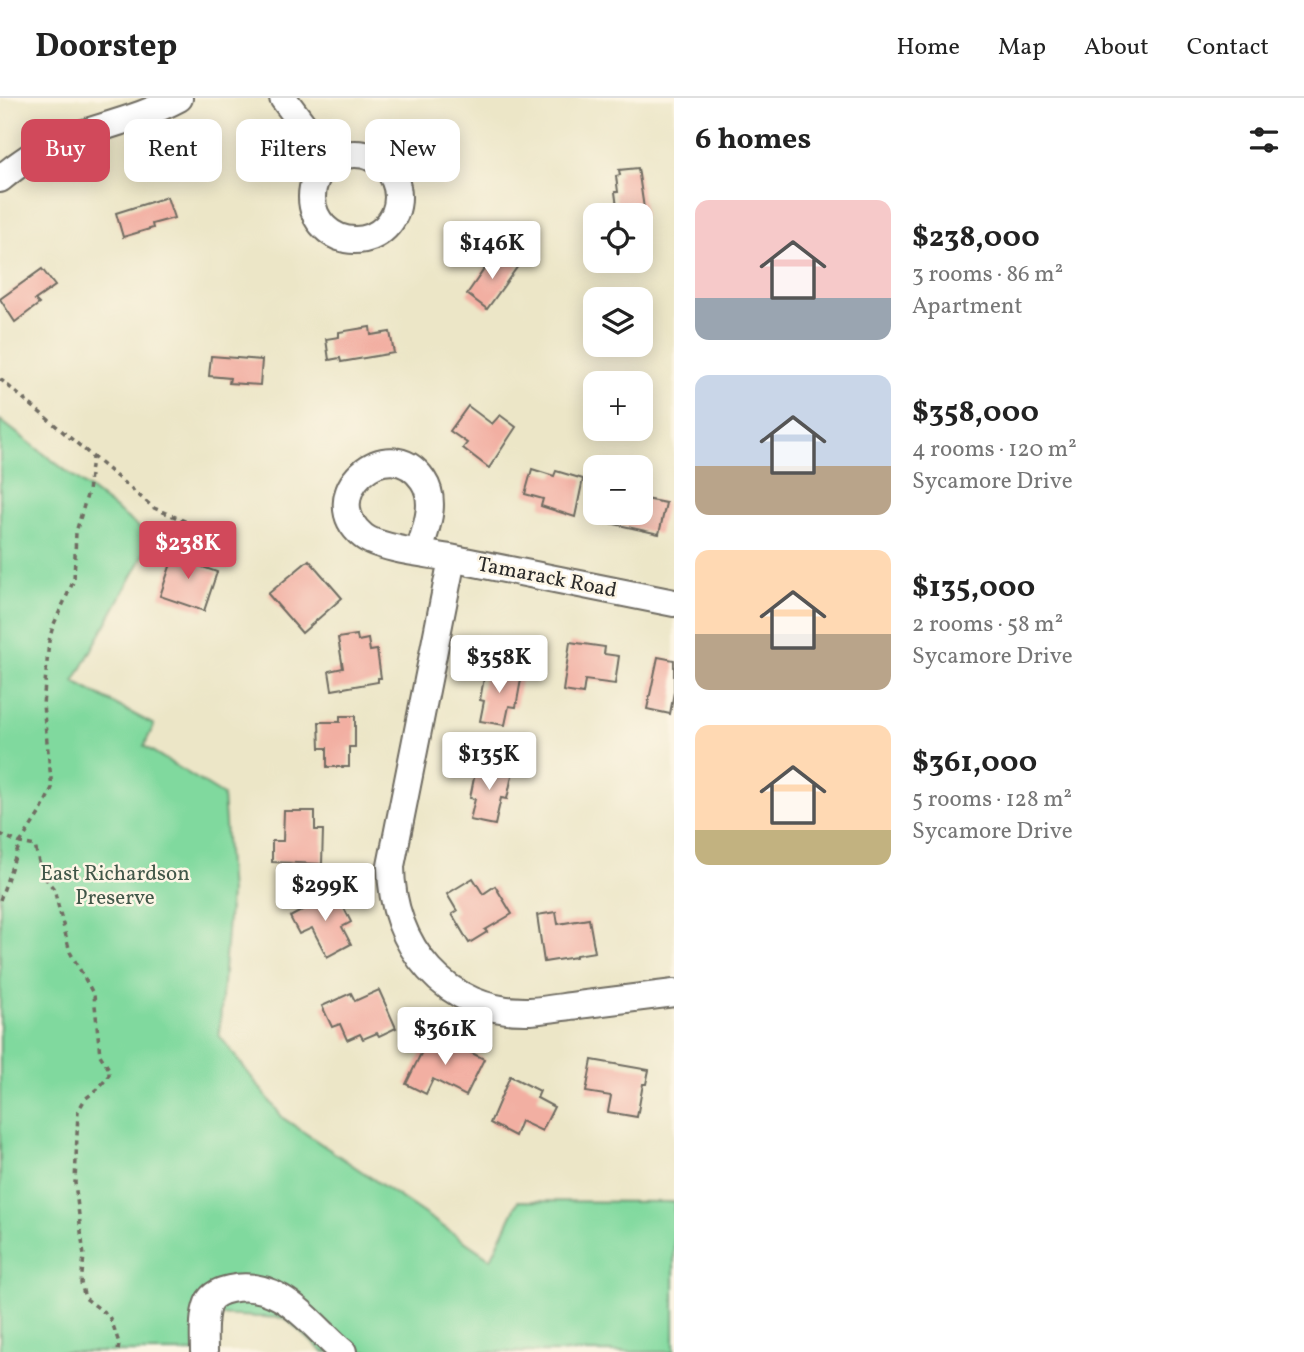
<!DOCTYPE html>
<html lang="en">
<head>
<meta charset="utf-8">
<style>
	body { margin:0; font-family:Vollkorn,serif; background:#f6f6f6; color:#222; height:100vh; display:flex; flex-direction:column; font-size:26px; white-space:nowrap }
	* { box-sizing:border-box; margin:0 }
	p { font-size:23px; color:#767676 }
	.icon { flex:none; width:38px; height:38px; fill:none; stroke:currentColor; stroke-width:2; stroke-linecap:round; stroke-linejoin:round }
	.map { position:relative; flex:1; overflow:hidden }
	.drawer { display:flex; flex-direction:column; background:#fff; width:630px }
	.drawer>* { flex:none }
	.banner { position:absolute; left:21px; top:21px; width:548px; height:63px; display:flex; gap:14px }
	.tools { position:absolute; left:583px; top:105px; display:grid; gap:14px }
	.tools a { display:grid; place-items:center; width:70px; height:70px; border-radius:14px; background:#fff; box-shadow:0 4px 18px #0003; font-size:35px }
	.price { position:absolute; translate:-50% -60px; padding:0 16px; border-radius:7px; background:#fff; color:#222; font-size:23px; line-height:46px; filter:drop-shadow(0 2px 4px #0008) }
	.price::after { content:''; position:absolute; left:50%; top:42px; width:21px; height:16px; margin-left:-10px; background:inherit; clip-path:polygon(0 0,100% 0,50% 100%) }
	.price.on { background:#d1495b; color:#fff }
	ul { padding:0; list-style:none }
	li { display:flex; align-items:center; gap:21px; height:175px; padding:0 21px }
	li span { display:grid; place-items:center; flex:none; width:196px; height:140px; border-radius:14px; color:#555 }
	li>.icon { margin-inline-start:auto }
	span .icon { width:84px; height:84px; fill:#fffc; stroke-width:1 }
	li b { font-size:30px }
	h2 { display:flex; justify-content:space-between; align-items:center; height:84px; padding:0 21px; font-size:30px }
	.pill { padding:0 24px; border-radius:14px; background:#fff; box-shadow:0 4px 18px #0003; font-size:24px; line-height:63px }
	.pill.on { background:#d1495b; color:#fff }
	header { display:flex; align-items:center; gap:42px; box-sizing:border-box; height:98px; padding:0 35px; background:#fff; border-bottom:2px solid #e0e0e0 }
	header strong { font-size:33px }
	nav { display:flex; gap:38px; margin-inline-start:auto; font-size:24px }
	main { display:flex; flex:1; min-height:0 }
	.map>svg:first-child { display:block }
	.green { fill:#80d99e; stroke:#568264; stroke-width:2 }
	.building { fill:#f2afa2 }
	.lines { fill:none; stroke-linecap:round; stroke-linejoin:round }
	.minor-casing { stroke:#6f6c62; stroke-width:30 }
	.path { stroke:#6f6c62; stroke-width:3.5; stroke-dasharray:5 5; stroke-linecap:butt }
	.minor { stroke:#fff; stroke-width:26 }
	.labels { text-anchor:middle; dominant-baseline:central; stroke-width:5; stroke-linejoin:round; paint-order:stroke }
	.street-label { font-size:21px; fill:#2b2b2b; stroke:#fcf5e5 }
	.park-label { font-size:21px; fill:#405648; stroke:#fcf5e5 }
</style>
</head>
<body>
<header>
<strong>Doorstep</strong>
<nav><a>Home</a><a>Map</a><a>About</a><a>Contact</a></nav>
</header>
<main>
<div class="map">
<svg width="674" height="1254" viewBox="0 0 674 1254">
	<rect width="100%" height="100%" fill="#fcf5e5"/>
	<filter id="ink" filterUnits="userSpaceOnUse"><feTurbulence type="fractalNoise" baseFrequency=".0143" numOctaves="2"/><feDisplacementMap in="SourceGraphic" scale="14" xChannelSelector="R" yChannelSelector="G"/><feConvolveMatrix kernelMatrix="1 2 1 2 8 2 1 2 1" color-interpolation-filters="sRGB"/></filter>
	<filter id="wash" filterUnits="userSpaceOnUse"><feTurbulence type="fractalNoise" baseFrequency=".00686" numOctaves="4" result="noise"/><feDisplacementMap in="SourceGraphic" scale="28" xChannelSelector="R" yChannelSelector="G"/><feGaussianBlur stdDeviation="1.57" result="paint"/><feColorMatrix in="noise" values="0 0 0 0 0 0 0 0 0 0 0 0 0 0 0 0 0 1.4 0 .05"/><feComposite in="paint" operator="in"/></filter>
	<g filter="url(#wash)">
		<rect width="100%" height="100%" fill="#ece6c7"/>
		<polygon class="green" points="0,322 153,440 74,584 154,627 144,648 223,697 230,795 219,937 283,1020 491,1161 518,1103 674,1104 674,1254 323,1254 285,1220 214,1217 212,1254 0,1254"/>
		<g id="blocks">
			<g class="building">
				<polygon points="638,70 645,117 618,117 615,94 618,94 616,78 620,77 619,72"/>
				<polygon points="167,99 174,120 152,126 153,130 123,139 116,115"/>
				<polygon points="501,155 518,168 487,211 467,196 485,170 488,172"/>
				<polygon points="42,171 55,188 35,202 39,206 15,224 0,201"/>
				<polygon points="370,229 371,237 390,234 394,255 341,264 340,260 329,262 326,241 339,239 339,234"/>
				<polygon points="211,258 262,262 260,287 229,285 230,280 209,278"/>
				<polygon points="468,308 492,326 500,317 516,329 489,370 463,350 467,345 450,333"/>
				<polygon points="532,371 554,378 556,373 583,381 575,419 541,408 543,401 525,396"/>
				<polygon points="640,400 666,405 659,436 592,421 593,415 640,415"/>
				<polygon points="177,448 198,455 194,466 217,474 204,513 160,498"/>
				<polygon points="309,462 342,500 302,535 268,496"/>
				<polygon points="357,537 358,543 368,541 370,553 377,552 381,580 378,580 378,584 332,592 329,573 343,570 338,540"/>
				<polygon points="570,544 605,549 604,556 619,558 615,586 585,582 583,596 563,593"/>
				<polygon points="658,559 674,562 674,594 670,616 647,611"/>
				<polygon points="486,569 522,576 516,609 509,608 505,627 480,623 484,603 480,602"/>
				<polygon points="340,618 355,618 355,649 349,649 349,669 327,669 327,650 320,650 319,624 340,624"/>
				<polygon points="477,665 513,673 507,701 501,700 495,727 470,722 475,701 470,700"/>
				<polygon points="284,713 315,713 315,732 323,732 322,766 272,764 272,743 283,743"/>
				<polygon points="473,780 483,796 495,788 512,816 485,832 487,834 469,845 452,816 457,813 447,796"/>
				<polygon points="336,794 351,824 342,829 351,846 327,859 312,830 299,836 290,819"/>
				<polygon points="556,814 558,826 589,821 595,854 576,857 576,859 544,864 537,817"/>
				<polygon points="379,892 396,930 379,938 377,935 363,941 360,936 347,942 340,926 332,929 322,908 351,895 355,903"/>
				<polygon points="431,935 484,961 466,998 433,981 426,996 406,986"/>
				<polygon points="592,962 649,972 646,986 643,986 637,1019 608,1014 611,998 586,994"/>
				<polygon points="510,978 540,993 537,1000 554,1009 542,1033 521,1023 515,1038 490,1025"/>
			</g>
		</g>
	</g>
	<g filter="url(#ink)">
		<use href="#blocks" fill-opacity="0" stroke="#6f6c62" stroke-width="2"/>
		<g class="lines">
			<defs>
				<g id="minor">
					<polyline points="283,0 330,63"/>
					<circle cx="355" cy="99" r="43"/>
					<path d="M0,81C17,67 35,54 55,45C96,29 140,21 179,0"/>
					<path d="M419,454C425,432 438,404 423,382C388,330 314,398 363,438C379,451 429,456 450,460C525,475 599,490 674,505"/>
					<path d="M452,461L391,768C391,847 446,916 530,913C546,912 562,909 578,907C610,903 642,899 674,895"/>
					<path d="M204,1254C204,1239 202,1220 208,1205C212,1196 221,1193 230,1191C280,1180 310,1226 343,1254"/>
				</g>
			</defs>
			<use href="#minor" class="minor-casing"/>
			<g class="path">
				<polyline points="0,281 154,410 194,427"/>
				<polyline points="0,736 20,745 35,748 42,776 54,791 70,854 94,897 100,957 109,971 109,977 99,990 85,1001 78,1013 75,1085 84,1158 81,1185 85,1200 108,1217 112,1224 119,1245 118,1254"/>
				<polyline points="0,802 20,745 41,713 52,690 43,607 49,543 53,528 74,482 76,434 88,394 92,359"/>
			</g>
			<use href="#minor" class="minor"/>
		</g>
	</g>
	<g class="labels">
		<g class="street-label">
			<text transform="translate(547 480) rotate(11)">Tamarack Road</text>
		</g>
		<g class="park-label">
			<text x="115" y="776">East Richardson<tspan x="115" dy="24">Preserve</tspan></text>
		</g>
	</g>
</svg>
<div class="tools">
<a><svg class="icon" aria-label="locate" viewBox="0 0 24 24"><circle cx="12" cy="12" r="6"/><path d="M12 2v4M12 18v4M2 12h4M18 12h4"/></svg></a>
<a><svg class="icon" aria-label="layers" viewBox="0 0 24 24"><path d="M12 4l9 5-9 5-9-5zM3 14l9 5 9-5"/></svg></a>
<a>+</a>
<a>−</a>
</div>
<b class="price" style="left:492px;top:183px">$146K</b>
<b class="price on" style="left:188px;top:483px">$238K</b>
<b class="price" style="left:499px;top:597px">$358K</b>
<b class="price" style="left:489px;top:694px">$135K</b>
<b class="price" style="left:325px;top:825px">$299K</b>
<b class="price" style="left:445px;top:969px">$361K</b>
<div class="banner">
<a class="pill on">Buy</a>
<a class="pill">Rent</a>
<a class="pill">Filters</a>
<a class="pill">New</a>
</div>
</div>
<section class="drawer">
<h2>6 homes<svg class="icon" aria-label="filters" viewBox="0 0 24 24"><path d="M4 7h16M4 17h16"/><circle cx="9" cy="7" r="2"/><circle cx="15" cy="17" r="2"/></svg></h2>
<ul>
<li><span style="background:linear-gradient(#f6c9c9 70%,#9aa5b1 0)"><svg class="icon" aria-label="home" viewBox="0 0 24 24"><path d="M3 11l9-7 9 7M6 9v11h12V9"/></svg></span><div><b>$238,000</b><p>3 rooms · 86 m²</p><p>Apartment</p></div></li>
<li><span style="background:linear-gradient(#c9d6e8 65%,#b9a48a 0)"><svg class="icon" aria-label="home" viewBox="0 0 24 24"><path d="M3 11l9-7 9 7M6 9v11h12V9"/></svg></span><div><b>$358,000</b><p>4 rooms · 120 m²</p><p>Sycamore Drive</p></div></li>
<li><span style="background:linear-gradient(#ffd9b3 60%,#b9a48a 0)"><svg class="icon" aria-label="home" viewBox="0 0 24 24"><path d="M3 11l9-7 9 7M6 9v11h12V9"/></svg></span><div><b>$135,000</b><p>2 rooms · 58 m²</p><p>Sycamore Drive</p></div></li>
<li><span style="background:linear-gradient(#ffd9b3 75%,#c2b280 0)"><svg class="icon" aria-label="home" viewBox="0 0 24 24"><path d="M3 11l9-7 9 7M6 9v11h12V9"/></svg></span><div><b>$361,000</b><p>5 rooms · 128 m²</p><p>Sycamore Drive</p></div></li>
</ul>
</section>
</main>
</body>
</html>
